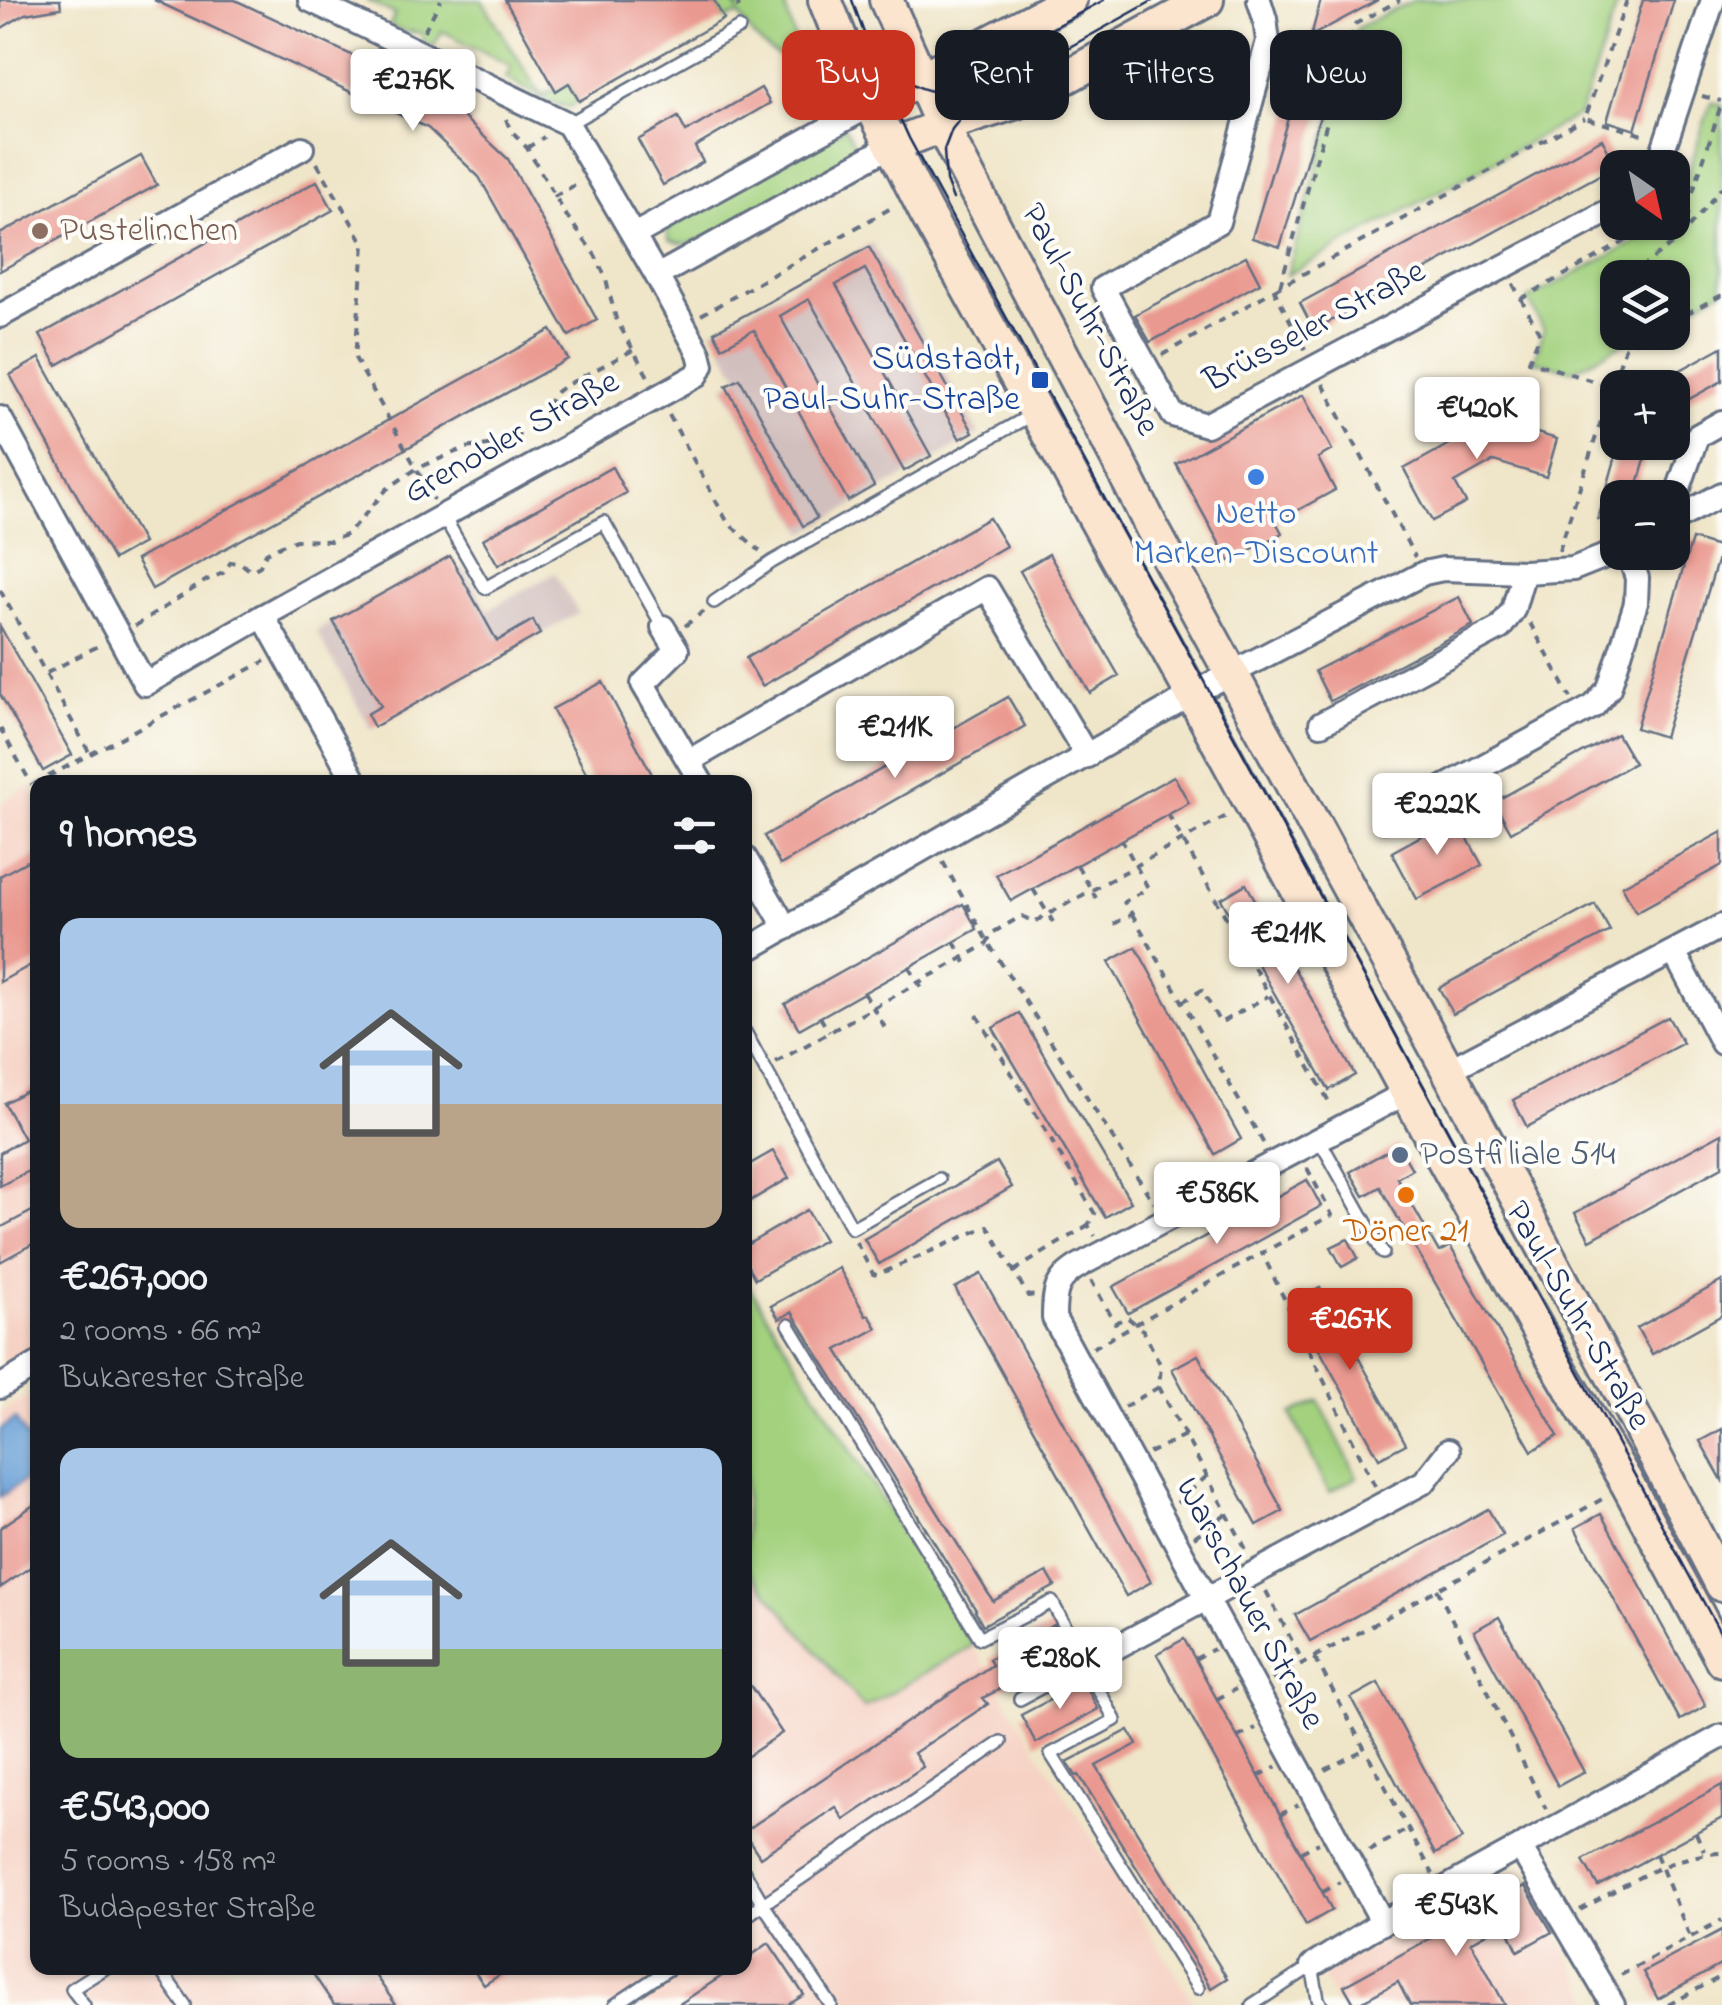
<!DOCTYPE html>
<html lang="en">
<head>
<meta charset="utf-8">
<style>
	body { margin:0; font-family:"Indie Flower",sans-serif; background:#20242c; color:#f1f3f6; height:100vh; display:flex; flex-direction:column; font-size:38px; white-space:nowrap }
	* { box-sizing:border-box; margin:0 }
	p { font-size:32px; color:#9ea1a6 }
	.icon { flex:none; width:55px; height:55px; fill:none; stroke:currentColor; stroke-width:2; stroke-linecap:round; stroke-linejoin:round }
	.map { position:relative; flex:1; overflow:hidden }
	.details { position:absolute; left:30px; top:775px; width:722px; height:1200px; display:flex; flex-direction:column; background:#171b24; border-radius:20px; box-shadow:0 2px 8px #0004 }
	.details>* { flex:none }
	.banner { position:absolute; left:782px; top:30px; width:788px; height:90px; display:flex; gap:20px }
	.needle { width:65px; rotate:146deg }
	.tools { position:absolute; left:1600px; top:150px; display:grid; gap:20px }
	.tools a { display:grid; place-items:center; width:90px; height:90px; border-radius:20px; background:#171b24; box-shadow:0 2px 8px #0004; font-size:50px }
	.price { position:absolute; translate:-50% -85px; padding:0 22px; border-radius:10px; background:#fff; color:#222; font-size:32px; line-height:65px; filter:drop-shadow(0 2px 5px #0008) }
	.price::after { content:''; position:absolute; left:50%; top:60px; width:30px; height:22px; margin-left:-15px; background:inherit; clip-path:polygon(0 0,100% 0,50% 100%) }
	.price.current { background:#c8321e; color:#fff }
	ul { padding:0; list-style:none }
	li { display:grid; align-content:center; gap:20px; height:530px; padding:0 30px }
	li span { display:grid; place-items:center; height:310px; border-radius:20px; color:#555 }
	li>.icon { margin-inline-start:auto }
	span .icon { width:180px; height:180px; fill:#fffc; stroke-width:1 }
	li b { font-size:42px }
	h2 { display:flex; justify-content:space-between; align-items:center; height:120px; padding:0 30px; font-size:42px }
	.chip { padding:0 35px; border-radius:20px; background:#171b24; box-shadow:0 2px 8px #0004; font-size:35px; line-height:90px }
	.chip.current { background:#c8321e; color:#fff }
	.map>svg:first-child { display:block }
	.built { fill:#f6d2c4 }
	.industrial { fill:#d1bfbe }
	.green { fill:#a3d17e; stroke:#5f806e; stroke-width:2.5 }
	.water { fill:#679fd5; stroke:#41679a; stroke-width:2.5 }
	.building { fill:#ea9990 }
	.lines { fill:none; stroke-linecap:round; stroke-linejoin:round }
	.lane-casing { stroke:#656f83; stroke-width:16 }
	.street-casing { stroke:#656f83; stroke-width:28 }
	.secondary-casing { stroke:#656f83; stroke-width:38 }
	.path { stroke:#656f83; stroke-width:4; stroke-dasharray:8 8; stroke-linecap:butt }
	.lane { stroke:#fff; stroke-width:11 }
	.street { stroke:#fff; stroke-width:22 }
	.secondary { stroke:#fbe5cf; stroke-width:32 }
	.tram { stroke:#1b2f5e; stroke-width:2.5 }
	.education-dot { fill:#8d6e63; stroke:#fdfcf7; stroke-width:4 }
	.transit-dot { fill:#1a4fb4; stroke:#fdfcf7; stroke-width:4 }
	.shop-dot { fill:#3f7fe0; stroke:#fdfcf7; stroke-width:4 }
	.service-dot { fill:#5c6f8a; stroke:#fdfcf7; stroke-width:4 }
	.food-dot { fill:#e8710a; stroke:#fdfcf7; stroke-width:4 }
	.labels { text-anchor:middle; dominant-baseline:central; stroke-width:8; stroke-linejoin:round; paint-order:stroke }
	.education-label { font-size:35px; fill:#785e54; stroke:#fdfcf7; text-anchor:start }
	.street-label { font-size:35px; fill:#1b2f5e; stroke:#fdfcf7 }
	.transit-label { font-size:35px; fill:#164399; stroke:#fdfcf7; text-anchor:end }
	.shop-label { font-size:35px; fill:#366cbe; stroke:#fdfcf7 }
	.service-label { font-size:35px; fill:#4e5e75; stroke:#fdfcf7; text-anchor:start }
	.food-label { font-size:35px; fill:#c56008; stroke:#fdfcf7 }
</style>
</head>
<body>
<div class="map">
<svg width="1722" height="2005" viewBox="0 0 1722 2005">
	<rect width="100%" height="100%" fill="#fdfcf7"/>
	<filter id="ink" filterUnits="userSpaceOnUse"><feTurbulence type="fractalNoise" baseFrequency=".01" numOctaves="2"/><feDisplacementMap in="SourceGraphic" scale="20" xChannelSelector="R" yChannelSelector="G"/><feConvolveMatrix kernelMatrix="1 2 1 2 8 2 1 2 1" color-interpolation-filters="sRGB"/></filter>
	<filter id="wash" filterUnits="userSpaceOnUse"><feTurbulence type="fractalNoise" baseFrequency=".0048" numOctaves="4" result="noise"/><feDisplacementMap in="SourceGraphic" scale="40" xChannelSelector="R" yChannelSelector="G"/><feGaussianBlur stdDeviation="2.25" result="paint"/><feColorMatrix in="noise" values="0 0 0 0 0 0 0 0 0 0 0 0 0 0 0 0 0 1.4 0 .05"/><feComposite in="paint" operator="in"/></filter>
	<g filter="url(#wash)">
		<rect width="100%" height="100%" fill="#efe5c8"/>
		<g class="built">
			<polygon points="30,786 37,799 37,1347 2,1369 0,803"/>
			<polygon points="32,1393 38,1401 38,1968 745,1968 745,1519 850,1448 1195,2005 0,2005 0,1414"/>
			<polygon points="1519,1866 1595,2005 1337,2005 1321,1975"/>
		</g>
		<g class="industrial">
			<polygon points="872,243 979,434 805,533 724,386 739,376 712,330"/>
			<polygon points="450,556 458,570 464,568 488,610 555,573 578,613 371,729 316,631"/>
		</g>
		<g class="green">
			<polygon points="366,0 482,0 541,96 569,83 579,101 569,108 548,101 506,78 511,66 442,31 434,46 423,41 422,33 402,31 390,25 395,14"/>
			<path d="M714,0H732L739,12L738,0H783L797,45L784,51L787,59C764,53 751,34 739,15L724,19Z"/>
			<polygon points="1414,0 1619,0 1580,114 1287,275 1357,28"/>
			<polygon points="1711,102 1722,105 1722,290 1673,317 1672,278 1618,278 1618,332 1643,333 1573,370 1534,361 1544,330 1528,299 1672,222"/>
			<path d="M845,127L859,153L706,238C692,243 682,246 669,240L667,231L673,222Z"/>
			<polygon points="745,1280 973,1645 864,1708 745,1566"/>
			<polygon points="1319,1401 1357,1477 1329,1492 1291,1414"/>
		</g>
		<polygon class="water" points="15,1419 37,1452 37,1472 0,1497 0,1430"/>
		<g id="blocks">
			<g class="building">
				<polygon points="0,0 60,0 61,8 25,14 0,29"/>
				<polygon points="154,0 235,0 443,98 508,159 597,320 569,336 479,177 428,128"/>
				<polygon points="505,0 714,0 724,19 579,101 569,83 556,91"/>
				<polygon points="1321,0 1378,0 1311,36"/>
				<polygon points="1643,0 1674,0 1635,130 1607,121"/>
				<polygon points="1313,35 1342,44 1280,247 1252,238"/>
				<polygon points="761,88 770,103 695,147 703,162 663,185 638,140 678,117 686,132"/>
				<polygon points="1602,139 1616,166 1314,330 1300,303"/>
				<polygon points="141,156 157,185 0,271 0,234"/>
				<polygon points="317,181 333,210 57,365 40,335"/>
				<polygon points="869,247 973,432 960,439 865,269 836,285 931,456 904,471 809,299 780,316 874,486 848,501 754,330 722,347 714,332"/>
				<polygon points="1246,256 1260,283 1150,342 1135,315"/>
				<polygon points="551,330 568,359 152,589 136,560"/>
				<polygon points="1722,347 1722,381 1682,403 1668,377"/>
				<polygon points="40,358 143,543 113,560 10,375"/>
				<polygon points="740,379 817,518 803,526 726,386"/>
				<polygon points="1303,395 1332,450 1318,458 1335,490 1276,522 1282,533 1229,561 1176,464"/>
				<polygon points="1481,416 1557,439 1546,477 1494,461 1455,483 1466,503 1432,521 1404,469 1477,429"/>
				<polygon points="1620,442 1650,442 1634,498 1618,498 1618,524 1598,519"/>
				<polygon points="612,467 626,493 498,565 483,539"/>
				<polygon points="989,518 1006,546 762,686 746,658"/>
				<polygon points="1692,539 1721,548 1664,737 1636,728"/>
				<polygon points="1049,554 1119,676 1090,693 1020,571"/>
				<polygon points="450,556 497,641 533,620 540,634 374,727 367,714 381,706 333,621"/>
				<polygon points="1459,597 1473,625 1330,701 1315,671"/>
				<polygon points="0,626 72,755 43,771 0,694"/>
				<polygon points="603,682 656,782 591,782 552,709"/>
				<polygon points="1008,697 1025,726 780,865 764,836"/>
				<polygon points="1617,734 1634,763 1511,832 1494,802"/>
				<polygon points="1174,776 1189,803 1011,901 996,875"/>
				<polygon points="1456,817 1482,865 1417,899 1392,852"/>
				<polygon points="1722,832 1722,865 1636,912 1622,886"/>
				<polygon points="38,855 38,961 0,982 0,876"/>
				<polygon points="1246,884 1355,1075 1329,1090 1221,899"/>
				<polygon points="963,904 977,929 799,1029 785,1004"/>
				<polygon points="1595,904 1610,931 1453,1014 1439,988"/>
				<polygon points="1136,947 1241,1139 1215,1154 1109,962"/>
				<polygon points="1019,1013 1131,1202 1105,1217 993,1028"/>
				<polygon points="1668,1017 1683,1043 1527,1127 1513,1100"/>
				<polygon points="38,1085 38,1166 0,1186 0,1153 24,1139 4,1103"/>
				<polygon points="1722,1133 1722,1167 1590,1240 1575,1213"/>
				<polygon points="1398,1145 1412,1169 1397,1178 1439,1252 1450,1246 1558,1436 1532,1451 1380,1187 1364,1196 1350,1172"/>
				<polygon points="773,1151 789,1178 745,1204 745,1167"/>
				<polygon points="997,1162 1012,1187 879,1264 864,1239"/>
				<polygon points="1307,1180 1321,1206 1128,1313 1113,1287"/>
				<polygon points="38,1208 38,1241 0,1262 0,1228"/>
				<polygon points="807,1210 824,1240 755,1279 745,1261 745,1246"/>
				<polygon points="1348,1239 1358,1258 1342,1267 1331,1247"/>
				<polygon points="839,1268 866,1316 869,1315 877,1328 837,1350 993,1601 1047,1572 1055,1586 983,1625 975,1611 976,1610 792,1312 779,1319 771,1306"/>
				<polygon points="981,1274 1151,1582 1126,1596 955,1288"/>
				<polygon points="1722,1281 1722,1315 1652,1354 1637,1328"/>
				<polygon points="1320,1288 1406,1444 1379,1458 1294,1303"/>
				<polygon points="1198,1355 1283,1511 1257,1525 1172,1369"/>
				<polygon points="1722,1429 1722,1480 1700,1441"/>
				<polygon points="38,1502 38,1562 0,1588 0,1528"/>
				<polygon points="1488,1509 1503,1535 1310,1641 1295,1615"/>
				<polygon points="1601,1514 1706,1706 1680,1720 1575,1528"/>
				<polygon points="1499,1617 1584,1772 1558,1786 1474,1631"/>
				<polygon points="1054,1625 1069,1653 983,1698 988,1704 914,1753 923,1767 844,1820 836,1807 760,1857 745,1834 745,1831 992,1665 989,1659"/>
				<polygon points="1184,1639 1332,1910 1306,1925 1157,1654"/>
				<polygon points="745,1678 782,1733 745,1758"/>
				<polygon points="1084,1682 1098,1709 1036,1743 1021,1715"/>
				<polygon points="1378,1683 1462,1839 1435,1854 1351,1698"/>
				<polygon points="1129,1730 1137,1744 1096,1766 1227,1978 1211,1988 1079,1775 1076,1776 1067,1762"/>
				<polygon points="1722,1785 1722,1818 1598,1886 1583,1860"/>
				<polygon points="1525,1886 1552,1932 1518,1951 1505,1923 1471,1942 1505,2005 1410,2005 1398,1982 1355,2005 1344,1986"/>
				<polygon points="1722,1930 1722,1964 1658,1999 1643,1972"/>
				<polygon points="769,1943 804,1995 788,2005 678,2005 734,1968 745,1968 745,1960"/>
				<polygon points="309,1968 370,1968 396,2005 334,2005"/>
				<polygon points="472,1968 510,1968 484,1985"/>
			</g>
		</g>
	</g>
	<g filter="url(#ink)">
		<use href="#blocks" fill-opacity="0" stroke="#656f83" stroke-width="2.5"/>
		<g class="lines">
			<defs>
				<g id="lane">
					<polyline points="568,124 739,28"/>
					<polyline points="444,517 485,588 604,522 663,627"/>
					<polyline points="714,602 772,562 1031,415"/>
					<polyline points="745,1032 852,1228 939,1179"/>
					<polyline points="1319,1139 1383,1253"/>
					<polyline points="789,1325 980,1638 1052,1602 1115,1720 1051,1754 1198,1988"/>
					<polyline points="1020,1699 1085,1664"/>
					<polyline points="745,1873 763,1904 1001,1742"/>
					<polyline points="745,1917 763,1904 831,2005"/>
					<polyline points="159,1968 185,2005"/>
					<polyline points="84,2005 72,1989 105,1968"/>
					<polyline points="615,2005 670,1968"/>
					<polyline points="1252,2005 1312,1966 1318,1999 1321,2005"/>
				</g>
				<g id="street">
					<polyline points="1259,0 1265,19 1268,41 1218,222 1103,288 1173,415 1206,425 1618,206"/>
					<polyline points="1657,168 1713,0"/>
					<polyline points="634,235 871,105"/>
					<polyline points="657,276 892,145"/>
					<polyline points="0,316 302,148"/>
					<polyline points="0,418 145,684 263,616 355,782"/>
					<polyline points="1672,508 1697,436 1722,422"/>
					<polyline points="1672,521 1722,494"/>
					<polyline points="263,616 697,375 702,365 699,353 657,276 568,124 310,0"/>
					<polyline points="663,627 677,650 643,684 701,782"/>
					<polyline points="1321,724 1500,628 1513,610 1524,572"/>
					<polyline points="689,761 987,588 1087,756"/>
					<polyline points="1384,820 1594,706 1609,688 1636,603 1637,578 1628,552"/>
					<polyline points="745,858 786,928"/>
					<polyline points="745,951 1207,686 1424,573 1443,569 1524,572 1573,569 1618,551"/>
					<polyline points="1674,952 1722,1043"/>
					<polyline points="1447,1071 1722,926"/>
					<polyline points="0,1387 38,1364"/>
					<polyline points="1085,1664 1424,1482 1448,1451"/>
					<polyline points="1520,1847 1613,2005"/>
					<path d="M1383,1923L1054,1318C1054,1290 1056,1278 1082,1264L1408,1092"/>
					<polyline points="1312,1966 1371,1929 1722,1736"/>
				</g>
				<g id="secondary">
					<polyline points="825,0 853,69 925,211 1192,694 1435,1144 1555,1361 1628,1485 1722,1660"/>
					<path d="M886,0L948,138L1116,456L1152,528C1343,879 1538,1229 1722,1585"/>
					<polyline points="871,105 1070,0"/>
					<polyline points="892,145 942,126 1026,99 1207,0"/>
				</g>
			</defs>
			<use href="#lane" class="lane-casing"/>
			<use href="#street" class="street-casing"/>
			<use href="#secondary" class="secondary-casing"/>
			<g class="path">
				<polyline points="738,0 739,13"/>
				<polyline points="1627,0 1585,118 1647,136"/>
				<polyline points="424,31 441,0"/>
				<polyline points="1702,96 1721,101"/>
				<polyline points="506,119 510,129 527,148 566,215 595,255 605,276 616,319 650,380"/>
				<polyline points="527,148 544,137"/>
				<polyline points="317,163 364,244 355,358 434,500"/>
				<polyline points="554,197 580,182"/>
				<polyline points="1672,199 1694,220"/>
				<polyline points="1672,216 1692,195 1722,102"/>
				<polyline points="1627,278 1680,238 1722,187"/>
				<polyline points="1513,284 1540,334 1529,361 1612,387"/>
				<polyline points="1280,286 1355,24 1400,0"/>
				<polyline points="1274,290 1585,118"/>
				<polyline points="1521,299 1660,222"/>
				<polyline points="701,315 893,207"/>
				<polyline points="1672,321 1722,295"/>
				<polyline points="1622,332 1625,347"/>
				<polyline points="1162,355 1274,290 1305,349"/>
				<polyline points="1323,384 1415,557"/>
				<polyline points="669,415 728,523 760,551"/>
				<polyline points="1559,551 1625,347 1652,332"/>
				<polyline points="0,590 90,754"/>
				<polyline points="1530,623 1571,698"/>
				<polyline points="135,626 207,580 223,573 231,562 242,564 251,571 260,566 266,553 282,545 296,540 331,541 348,534 387,489 416,469 465,448 503,443 528,430 539,422 554,394 563,387 633,350"/>
				<polyline points="685,626 705,610"/>
				<polyline points="47,673 100,645"/>
				<polyline points="0,728 32,785"/>
				<polyline points="34,784 265,661"/>
				<polyline points="1168,814 1332,1107"/>
				<polyline points="943,862 987,941 1154,1203"/>
				<polyline points="1077,865 1096,898"/>
				<polyline points="1033,889 1053,922"/>
				<polyline points="1132,914 1264,1144"/>
				<polyline points="1114,924 1132,914 1124,902 1148,888 1122,840"/>
				<polyline points="954,942 969,968"/>
				<polyline points="909,967 925,993"/>
				<polyline points="864,993 886,1029"/>
				<polyline points="1182,1002 1202,990 1220,1023 1268,996"/>
				<polyline points="977,1015 1095,1214 1088,1225 1095,1236"/>
				<polyline points="820,1017 829,1032"/>
				<polyline points="776,1062 986,945 992,933 1022,916 1034,922 1230,814"/>
				<polyline points="1307,1168 1332,1215 1262,1253 1375,1486"/>
				<polyline points="856,1242 873,1274 877,1275 988,1226 1028,1296 1037,1295"/>
				<polyline points="1014,1271 1088,1225"/>
				<polyline points="1091,1280 1115,1323 1127,1317 1143,1330 1161,1366 1159,1387 1247,1551"/>
				<polyline points="1093,1348 1262,1253"/>
				<polyline points="1124,1407 1159,1387"/>
				<polyline points="1149,1453 1185,1435"/>
				<polyline points="1177,1503 1207,1476"/>
				<polyline points="1194,1537 1227,1514"/>
				<polyline points="1437,1589 1546,1809"/>
				<polyline points="1266,1591 1303,1662"/>
				<polyline points="1315,1658 1433,1874"/>
				<polyline points="1195,1659 1214,1649"/>
				<polyline points="1272,1680 1606,1497"/>
				<polyline points="1217,1699 1236,1689"/>
				<polyline points="1238,1737 1256,1728"/>
				<polyline points="1325,1770 1365,1749"/>
				<polyline points="1259,1776 1277,1766"/>
				<polyline points="1280,1815 1298,1805"/>
				<polyline points="1696,1833 1704,1851"/>
				<polyline points="1369,1851 1408,1829"/>
				<polyline points="1301,1852 1319,1843"/>
				<polyline points="1656,1854 1690,1937"/>
				<polyline points="1323,1892 1340,1882"/>
				<path d="M1580,1910C1625,1886 1670,1854 1722,1853"/>
				<polyline points="1621,1975 1722,1920"/>
				<polyline points="1668,2005 1722,1976"/>
			</g>
			<use href="#lane" class="lane"/>
			<use href="#street" class="street"/>
			<use href="#secondary" class="secondary"/>
			<g class="tram">
				<polyline points="852,0 873,58 909,138 1722,1636"/>
				<polyline points="1043,33 1104,0"/>
				<path d="M878,46C904,90 934,101 983,86"/>
				<polyline points="953,199 946,181 944,150 952,129 971,106 1014,78 1154,0"/>
			</g>
		</g>
	</g>
	<circle class="education-dot" cx="40" cy="231" r="10"/>
	<rect class="transit-dot" x="1030" y="370" width="20" height="20" rx="5"/>
	<circle class="shop-dot" cx="1256" cy="477" r="10"/>
	<circle class="service-dot" cx="1400" cy="1155" r="10"/>
	<circle class="food-dot" cx="1406" cy="1195" r="10"/>
	<g class="labels">
		<g class="education-label">
			<text x="60" y="231">Pustelinchen</text>
		</g>
		<g class="street-label">
			<text transform="translate(1089 320) rotate(62)">Paul-Suhr-Straße</text>
			<text transform="translate(1315 327) rotate(-28)">Brüsseler Straße</text>
			<text transform="translate(512 438) rotate(-29)">Grenobler Straße</text>
			<text transform="translate(1577 1316) rotate(60)">Paul-Suhr-Straße</text>
			<text transform="translate(1249 1604) rotate(62)">Warschauer Straße</text>
		</g>
		<g class="transit-label">
			<text x="1020" y="360">Südstadt,<tspan x="1020" dy="40">Paul-Suhr-Straße</tspan></text>
		</g>
		<g class="shop-label">
			<text x="1256" y="514">Netto<tspan x="1256" dy="40">Marken-Discount</tspan></text>
		</g>
		<g class="service-label">
			<text x="1420" y="1155">Postfiliale 514</text>
		</g>
		<g class="food-label">
			<text x="1406" y="1232">Döner 21</text>
		</g>
	</g>
</svg>
<div class="tools">
<a><svg class="needle" viewBox="-14 -14 28 28"><path d="M0-13l5 13h-10z" fill="#e53935"/><path d="M0 13l5-13h-10z" fill="#9ea1a6"/></svg></a>
<a><svg class="icon" aria-label="layers" viewBox="0 0 24 24"><path d="M12 4l9 5-9 5-9-5zM3 14l9 5 9-5"/></svg></a>
<a>+</a>
<a>−</a>
</div>
<b class="price" style="left:413px;top:134px">€276K</b>
<b class="price" style="left:1477px;top:462px">€420K</b>
<b class="price" style="left:895px;top:781px">€211K</b>
<b class="price" style="left:1437px;top:858px">€222K</b>
<b class="price" style="left:1288px;top:987px">€211K</b>
<b class="price" style="left:1217px;top:1247px">€586K</b>
<b class="price current" style="left:1350px;top:1373px">€267K</b>
<b class="price" style="left:1060px;top:1712px">€280K</b>
<b class="price" style="left:1456px;top:1959px">€543K</b>
<div class="banner">
<a class="chip current">Buy</a>
<a class="chip">Rent</a>
<a class="chip">Filters</a>
<a class="chip">New</a>
</div>
<section class="details">
<h2>9 homes<svg class="icon" aria-label="filters" viewBox="0 0 24 24"><path d="M4 7h16M4 17h16"/><circle cx="9" cy="7" r="2"/><circle cx="15" cy="17" r="2"/></svg></h2>
<ul>
<li><span style="background:linear-gradient(#a9c7e8 60%,#b9a48a 0)"><svg class="icon" aria-label="home" viewBox="0 0 24 24"><path d="M3 11l9-7 9 7M6 9v11h12V9"/></svg></span><div><b>€267,000</b><p>2 rooms · 66 m²</p><p>Bukarester Straße</p></div></li>
<li><span style="background:linear-gradient(#a9c7e8 65%,#8fb573 0)"><svg class="icon" aria-label="home" viewBox="0 0 24 24"><path d="M3 11l9-7 9 7M6 9v11h12V9"/></svg></span><div><b>€543,000</b><p>5 rooms · 158 m²</p><p>Budapester Straße</p></div></li>
</ul>
</section>
</div>
</body>
</html>
